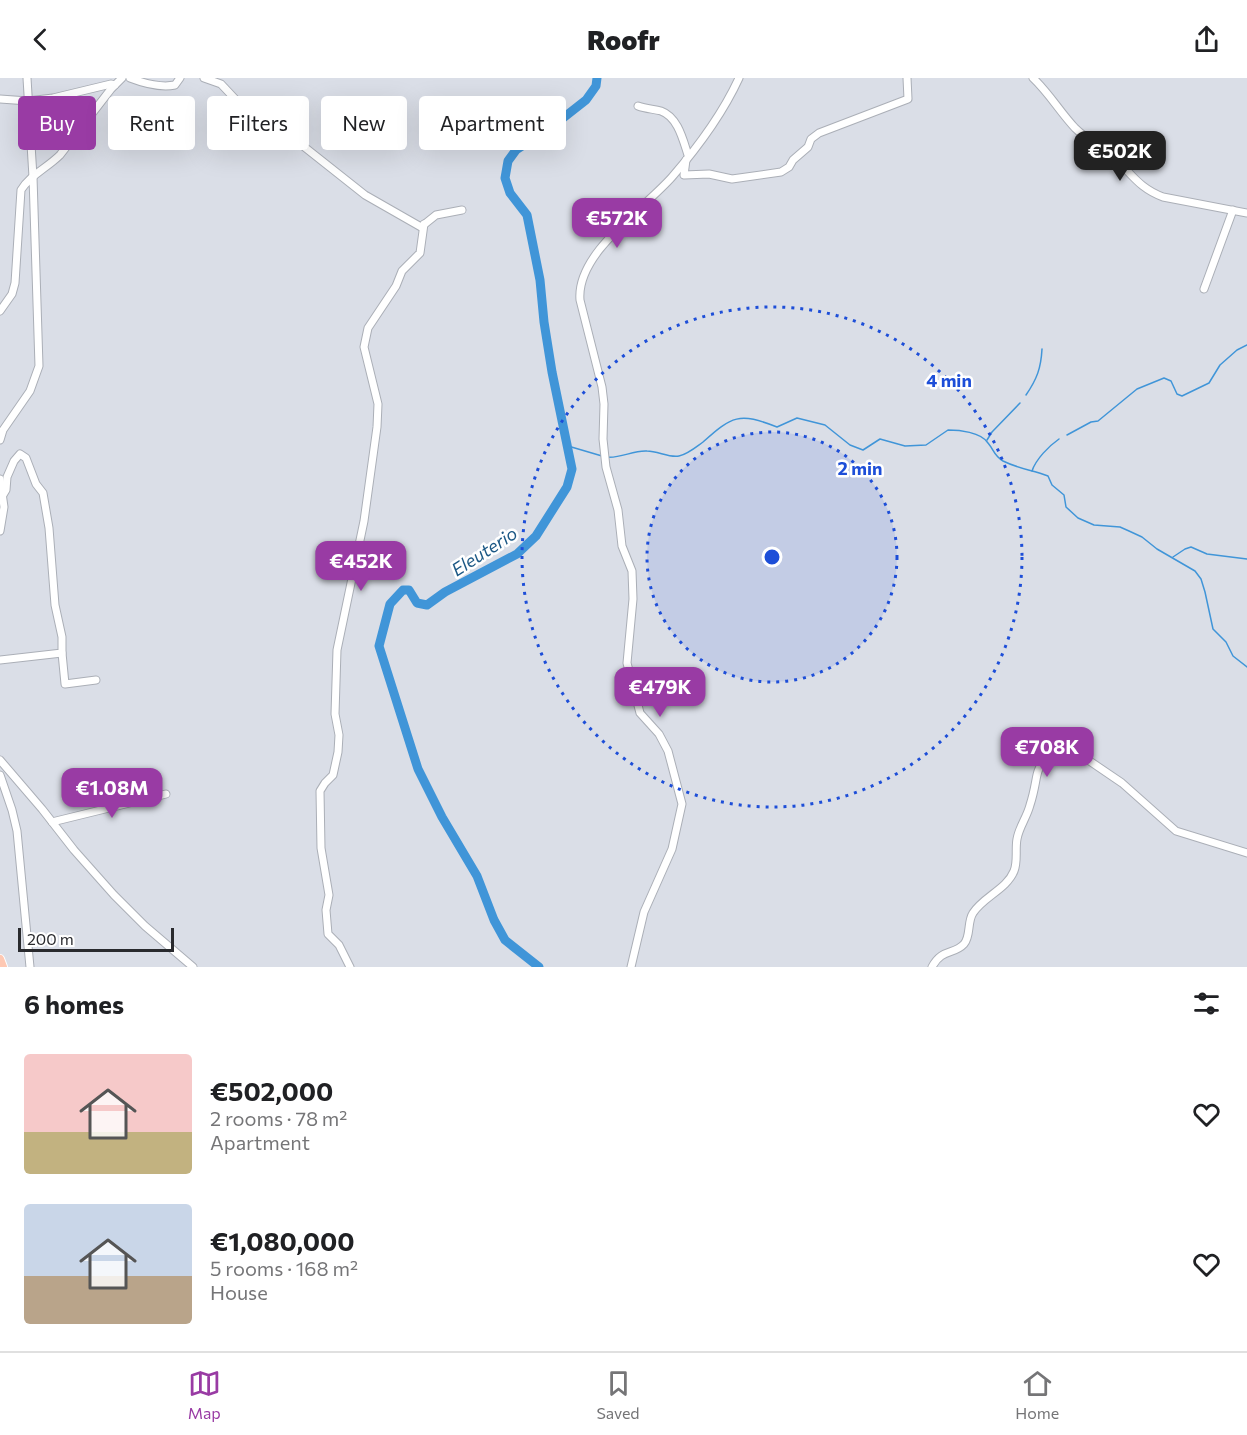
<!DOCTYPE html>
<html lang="en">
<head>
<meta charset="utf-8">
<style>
	body { margin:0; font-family:Commissioner,sans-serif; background:#f6f6f6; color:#202124; height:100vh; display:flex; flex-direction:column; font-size:22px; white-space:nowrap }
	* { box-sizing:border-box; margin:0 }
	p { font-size:20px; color:#757577 }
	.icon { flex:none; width:33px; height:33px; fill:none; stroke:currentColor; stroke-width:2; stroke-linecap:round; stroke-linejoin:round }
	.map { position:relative; height:889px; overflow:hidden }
	.side { display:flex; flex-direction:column; background:#fff; flex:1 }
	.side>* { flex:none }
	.guide { position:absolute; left:18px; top:18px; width:600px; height:54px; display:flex; gap:12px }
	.scale { position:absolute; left:18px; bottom:15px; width:156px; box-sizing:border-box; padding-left:6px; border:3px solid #292a2e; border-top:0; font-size:16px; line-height:21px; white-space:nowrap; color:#292a2e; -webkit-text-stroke:4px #fff; paint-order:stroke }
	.price { position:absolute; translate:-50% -51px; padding:0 14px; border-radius:12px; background:#993ba4; color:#fff; font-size:20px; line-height:39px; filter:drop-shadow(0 2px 3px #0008) }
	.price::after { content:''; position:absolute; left:50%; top:36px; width:18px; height:14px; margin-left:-9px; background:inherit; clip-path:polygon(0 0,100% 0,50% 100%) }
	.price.current { background:#222; color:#fff }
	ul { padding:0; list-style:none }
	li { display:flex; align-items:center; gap:18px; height:150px; padding:0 24px }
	li span { display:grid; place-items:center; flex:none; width:168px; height:120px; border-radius:6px; color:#555 }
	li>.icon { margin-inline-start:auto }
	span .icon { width:72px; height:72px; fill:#fffc; stroke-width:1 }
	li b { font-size:26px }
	h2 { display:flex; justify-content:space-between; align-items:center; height:72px; padding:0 24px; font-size:26px }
	.tag { padding:0 21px; border-radius:6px; background:#fff; box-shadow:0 6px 24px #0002; font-size:21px; line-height:54px }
	.tag.current { background:#993ba4; color:#fff }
	header { display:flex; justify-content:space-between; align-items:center; height:78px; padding:0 24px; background:#fff; font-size:27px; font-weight:800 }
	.tab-bar { display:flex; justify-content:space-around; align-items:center; height:84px; border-top:2px solid #e0e0e0; background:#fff; font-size:16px; color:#757577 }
	.tab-bar a { display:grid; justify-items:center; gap:3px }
	.tab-bar .current { color:#993ba4 }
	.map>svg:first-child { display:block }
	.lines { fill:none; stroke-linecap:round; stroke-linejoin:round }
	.stream { stroke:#4095d8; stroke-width:1.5 }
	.river { stroke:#4095d8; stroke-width:9 }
	.minor-casing { stroke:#abafb7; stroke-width:9 }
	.major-casing { stroke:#fff; stroke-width:10 }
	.minor { stroke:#fff; stroke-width:7 }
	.major { stroke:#fec8b3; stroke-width:8 }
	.ring { fill:none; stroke:#1d4ed8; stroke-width:3; stroke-dasharray:3 6 }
	.labels { text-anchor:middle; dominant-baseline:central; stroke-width:5; stroke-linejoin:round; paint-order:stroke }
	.water-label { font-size:18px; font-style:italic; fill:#1c5885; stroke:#fff }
	.centre { fill:#1d4ed8; stroke:#fff; stroke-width:3 }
	.ring-label { font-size:18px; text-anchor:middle; font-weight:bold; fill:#1d4ed8; stroke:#fff; stroke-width:5; stroke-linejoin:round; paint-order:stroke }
</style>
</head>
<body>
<header><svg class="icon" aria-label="back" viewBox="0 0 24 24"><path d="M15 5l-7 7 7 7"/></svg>Roofr<svg class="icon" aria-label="share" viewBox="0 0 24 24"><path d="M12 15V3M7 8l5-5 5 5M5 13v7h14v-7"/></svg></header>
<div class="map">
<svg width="1247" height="889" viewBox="0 0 1247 889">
	<rect width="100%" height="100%" fill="#dadee7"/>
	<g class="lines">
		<g class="stream">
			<path d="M1026,317C1037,301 1041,290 1042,271"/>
			<polyline points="1067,357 1091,344 1098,343 1137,311 1164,300 1171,303 1177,316 1182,318 1209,305 1220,287 1237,272 1247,267"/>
			<polyline points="987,362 992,354 1020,325"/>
			<polyline points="568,368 602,378"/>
			<path d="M606,379C620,381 633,372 647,373C658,373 669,380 679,378C688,376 696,369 703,364C732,338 739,334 777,349L797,340L825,347L850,367L863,372L880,361L905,368L926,367L948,352C959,352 981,354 988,365C994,372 994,378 1003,383C1019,391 1033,392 1048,398L1052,407L1064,417L1066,429L1078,440L1094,447L1120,449L1129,453L1142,459L1157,471L1195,493L1201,501L1205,514L1213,551L1226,564L1233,578L1247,589"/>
			<path d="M1032,393C1036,381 1049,368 1059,361"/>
			<polyline points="1173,479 1185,471 1191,469 1207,476 1247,481"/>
		</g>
		<polyline class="river" points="539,889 505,862 494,842 477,798 442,739 418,691 379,568 390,526 403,512 409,512 417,525 427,527 445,514 517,476 536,458 567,409 572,391 552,294 544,244 540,202 527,137 510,115 505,100 508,83 516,72 558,44 586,22 596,8 597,0"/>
		<defs>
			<g id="minor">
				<path d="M130,0C143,5 160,10 175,7L180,0"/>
				<polyline points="204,0 221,6 237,23 288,56 365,117 421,149 436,137 462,132"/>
				<path d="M1033,0C1049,15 1060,34 1075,50C1087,62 1100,68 1112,78C1131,94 1138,110 1163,119L1247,135"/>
				<polyline points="0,21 28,23 53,20 111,6 115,7"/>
				<path d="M638,28C646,31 654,31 661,33C678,39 683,62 688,77"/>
				<polyline points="686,82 684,97 709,96 732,101 781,94 789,89 793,82 808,69 811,61 819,55 908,21 907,0"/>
				<polyline points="1204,211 1233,132"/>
				<path d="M0,233L12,216L15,205L21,112C30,97 47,90 60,77L111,11L122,0"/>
				<polyline points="0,362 3,352 30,313 39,288 33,99 27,0"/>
				<polyline points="0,401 4,429 0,453"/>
				<polyline points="62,575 65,606 96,602"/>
				<polyline points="0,582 62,575 62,559 55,527 49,450 43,415 36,406 26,380 20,376 14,383 7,399 6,412 3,417"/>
				<polyline points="0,682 42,731 74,772 114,817 145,848 193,889"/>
				<polyline points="0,697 12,732 17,753 30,889"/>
				<polyline points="52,744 166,716"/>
				<polyline points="350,889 339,867 328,856 326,832 329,817 321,770 320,713 325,705 333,697 338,674 339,657 335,636 337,572 364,443 377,349 378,326 364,269 368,250 396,208 402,193 420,175 424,146"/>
				<path d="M631,889L644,834L672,771L682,726L668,673L659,656L640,635L627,585L633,521L632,493L622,468L618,432L606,389L603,361L604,326L602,309L580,222C576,175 644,131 672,99C698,69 722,37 739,0"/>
				<path d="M932,889C942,870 954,877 964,866C971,858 967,844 973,835C983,819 1007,811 1014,793C1018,783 1015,772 1017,761C1019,749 1027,739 1030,727C1042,690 1028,686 1072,671L1122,705L1176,753L1247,775"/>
			</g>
			<polyline id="major" points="0,881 3,889"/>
		</defs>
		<use href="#minor" class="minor-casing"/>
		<use href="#major" class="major-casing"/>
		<use href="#minor" class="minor"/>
		<use href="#major" class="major"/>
	</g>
	<circle cx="772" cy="479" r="125" fill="#1d4ed8" fill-opacity=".12"/>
	<g class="ring">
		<circle cx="772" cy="479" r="125"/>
		<circle cx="772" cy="479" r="250"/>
	</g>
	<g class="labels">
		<g class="water-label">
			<text transform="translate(484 473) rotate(-33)">Eleuterio</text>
		</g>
	</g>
	<circle cx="772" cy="479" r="9" class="centre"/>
	<g class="ring-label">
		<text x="949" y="309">4 min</text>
		<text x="860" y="397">2 min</text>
	</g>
</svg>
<div class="scale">200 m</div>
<b class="price current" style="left:1120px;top:104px">€502K</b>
<b class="price" style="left:617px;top:171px">€572K</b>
<b class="price" style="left:361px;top:514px">€452K</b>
<b class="price" style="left:660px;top:640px">€479K</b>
<b class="price" style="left:1047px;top:700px">€708K</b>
<b class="price" style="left:112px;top:741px">€1.08M</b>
<div class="guide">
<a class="tag current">Buy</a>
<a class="tag">Rent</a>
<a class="tag">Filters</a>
<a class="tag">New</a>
<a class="tag">Apartment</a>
</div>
</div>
<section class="side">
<h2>6 homes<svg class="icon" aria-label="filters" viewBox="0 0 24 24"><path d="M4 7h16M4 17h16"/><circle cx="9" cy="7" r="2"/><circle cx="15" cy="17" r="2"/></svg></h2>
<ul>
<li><span style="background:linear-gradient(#f6c9c9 65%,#c2b280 0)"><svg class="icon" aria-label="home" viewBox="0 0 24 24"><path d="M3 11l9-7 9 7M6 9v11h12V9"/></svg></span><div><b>€502,000</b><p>2 rooms · 78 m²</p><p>Apartment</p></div><svg class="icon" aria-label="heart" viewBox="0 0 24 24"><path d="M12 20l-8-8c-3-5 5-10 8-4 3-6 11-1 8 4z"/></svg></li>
<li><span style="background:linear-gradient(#c9d6e8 60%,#b9a48a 0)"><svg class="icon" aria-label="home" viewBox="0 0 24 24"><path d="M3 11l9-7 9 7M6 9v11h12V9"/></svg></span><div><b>€1,080,000</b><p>5 rooms · 168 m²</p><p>House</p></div><svg class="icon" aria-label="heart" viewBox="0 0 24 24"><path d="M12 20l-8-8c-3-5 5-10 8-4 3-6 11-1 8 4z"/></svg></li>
</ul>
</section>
<nav class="tab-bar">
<a class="current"><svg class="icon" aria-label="map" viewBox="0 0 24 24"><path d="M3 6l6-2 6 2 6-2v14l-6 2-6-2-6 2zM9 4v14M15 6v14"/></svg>Map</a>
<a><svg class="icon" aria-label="saved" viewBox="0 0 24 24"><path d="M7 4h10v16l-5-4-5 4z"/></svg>Saved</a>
<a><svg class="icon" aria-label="home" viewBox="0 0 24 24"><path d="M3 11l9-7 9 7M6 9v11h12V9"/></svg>Home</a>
</nav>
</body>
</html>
